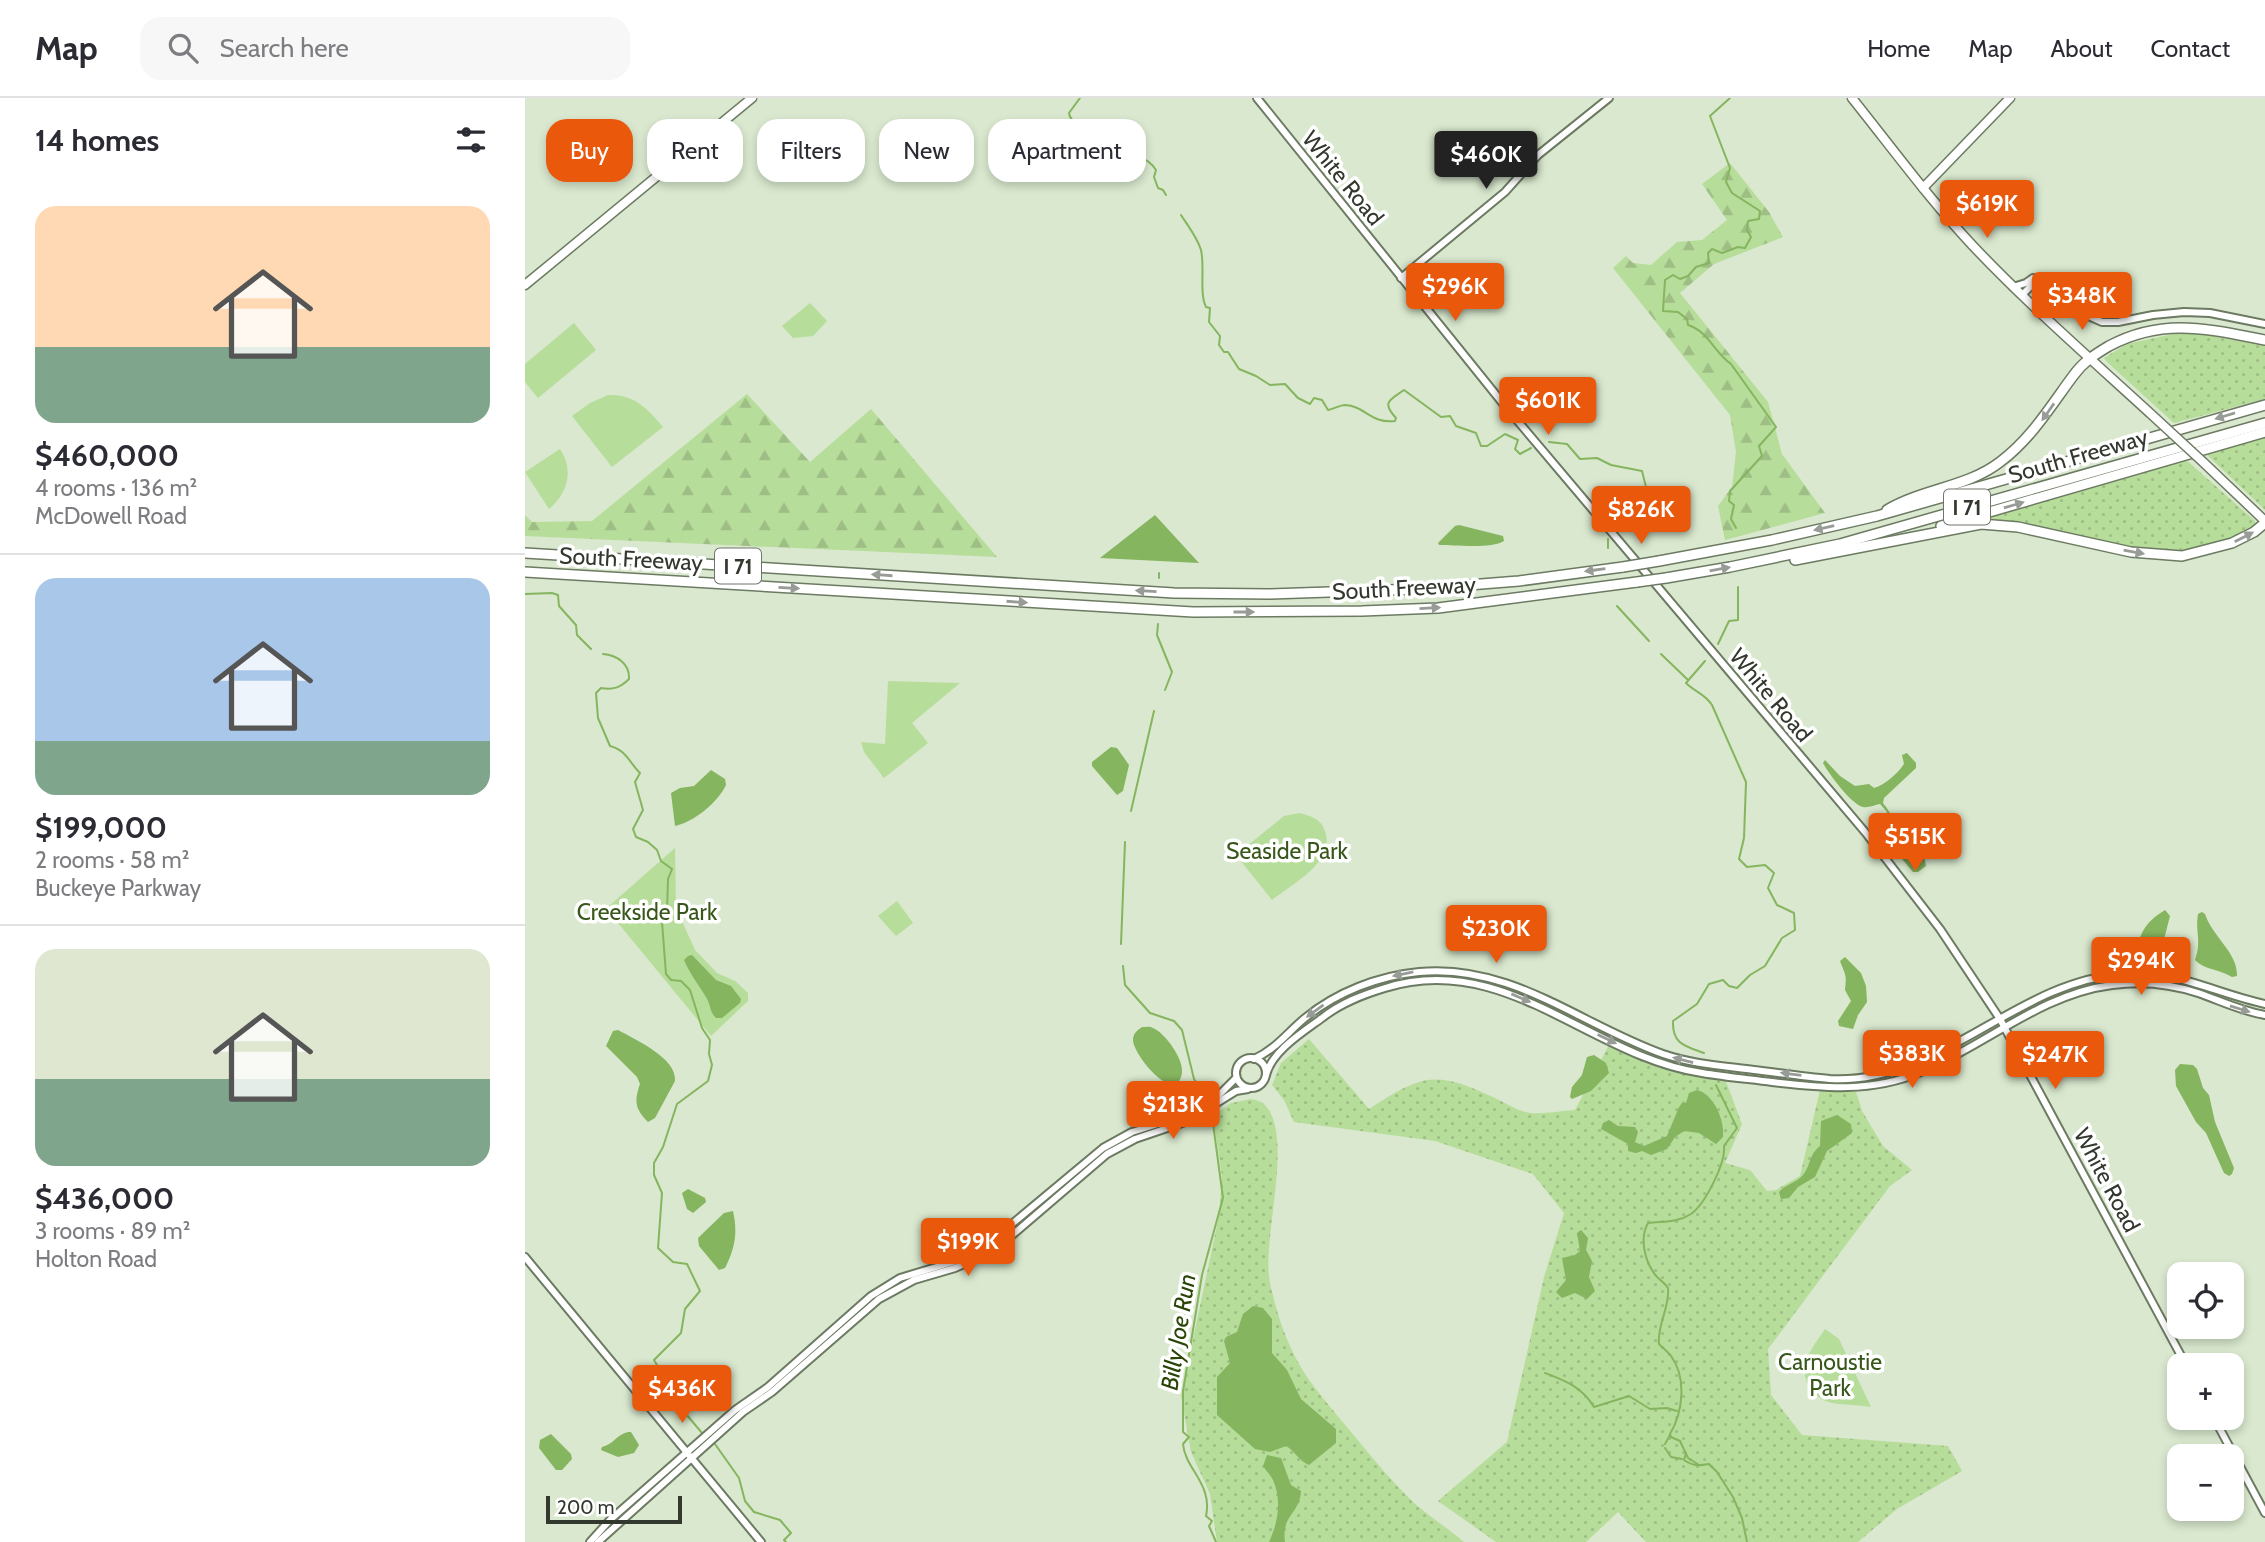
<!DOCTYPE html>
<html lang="en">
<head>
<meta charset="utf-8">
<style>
	body { margin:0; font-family:Cabin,sans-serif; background:#f7f7f7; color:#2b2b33; height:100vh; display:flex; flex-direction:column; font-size:26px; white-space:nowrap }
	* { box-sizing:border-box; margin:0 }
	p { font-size:23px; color:#7c7c81 }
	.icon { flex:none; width:38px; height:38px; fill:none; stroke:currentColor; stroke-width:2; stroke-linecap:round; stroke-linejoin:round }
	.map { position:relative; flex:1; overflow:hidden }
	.drawer { display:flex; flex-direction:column; background:#fff; width:525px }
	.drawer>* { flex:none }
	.top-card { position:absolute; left:21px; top:21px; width:665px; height:63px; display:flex; gap:14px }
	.fabs { position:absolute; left:1642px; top:1164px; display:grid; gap:14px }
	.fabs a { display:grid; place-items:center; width:77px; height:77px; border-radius:14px; background:#fff; box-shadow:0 4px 10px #0003; font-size:35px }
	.scale { position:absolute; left:21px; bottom:18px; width:136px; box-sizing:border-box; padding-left:7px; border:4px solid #32382e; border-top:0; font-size:19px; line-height:24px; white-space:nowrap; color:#32382e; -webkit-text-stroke:5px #fff; paint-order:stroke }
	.price { position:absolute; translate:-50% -60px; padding:0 16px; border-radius:7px; background:#ea580c; color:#fff; font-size:23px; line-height:46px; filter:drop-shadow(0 2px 4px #0008) }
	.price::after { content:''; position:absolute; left:50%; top:42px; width:21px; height:16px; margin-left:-10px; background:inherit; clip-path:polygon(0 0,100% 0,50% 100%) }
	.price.current { background:#222; color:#fff }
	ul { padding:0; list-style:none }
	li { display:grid; align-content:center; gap:14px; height:371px; padding:0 35px }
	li+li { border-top:2px solid #e1e1e2 }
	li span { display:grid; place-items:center; height:217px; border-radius:21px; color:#555 }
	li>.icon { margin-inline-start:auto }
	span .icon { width:126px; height:126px; fill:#fffc; stroke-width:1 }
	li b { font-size:30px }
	h2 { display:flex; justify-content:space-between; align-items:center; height:84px; padding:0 35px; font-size:30px }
	.tag { padding:0 24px; border-radius:21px; background:#fff; box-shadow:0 4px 10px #0003; font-size:24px; line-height:63px }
	.tag.current { background:#ea580c; color:#fff }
	header { display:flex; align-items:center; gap:42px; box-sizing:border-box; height:98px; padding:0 35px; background:#fff; border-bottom:2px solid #e1e1e2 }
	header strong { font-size:33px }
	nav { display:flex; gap:38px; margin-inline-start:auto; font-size:24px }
	.search { width:490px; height:63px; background:#f7f7f7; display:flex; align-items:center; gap:18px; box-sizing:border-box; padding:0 24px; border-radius:21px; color:#7c7c81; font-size:26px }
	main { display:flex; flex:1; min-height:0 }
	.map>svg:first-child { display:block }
	.grass { fill:url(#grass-dots) }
	.forest { fill:url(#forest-firs) }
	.green { fill:#b7dd9a }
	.water { fill:#85b55e }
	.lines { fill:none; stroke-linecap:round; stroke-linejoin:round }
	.stream { stroke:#85b55e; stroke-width:2 }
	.minor-casing { stroke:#6c7a62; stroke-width:10 }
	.major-casing { stroke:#6c7a62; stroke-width:11 }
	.highway-casing { stroke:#6c7a62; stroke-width:12 }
	.minor { stroke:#fff; stroke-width:6 }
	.major { stroke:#fff; stroke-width:8 }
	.highway { stroke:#fff; stroke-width:9 }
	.major-bridge-casing { stroke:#6c7a62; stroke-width:11; stroke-linecap:butt }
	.highway-bridge-casing { stroke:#6c7a62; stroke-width:12; stroke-linecap:butt }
	.major-bridge { stroke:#fff; stroke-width:8 }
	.highway-bridge { stroke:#fff; stroke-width:9 }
	.oneway { fill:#989c96 }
	.labels { text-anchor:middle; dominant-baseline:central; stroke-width:7; stroke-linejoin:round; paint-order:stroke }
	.shield { fill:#fff; stroke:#70746d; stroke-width:2 }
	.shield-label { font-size:21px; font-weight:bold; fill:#32382e }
	.street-label { font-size:23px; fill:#32382e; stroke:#fff }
	.park-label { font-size:23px; fill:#38571b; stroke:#fff }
	.water-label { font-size:24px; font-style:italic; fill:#294606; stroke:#fff }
</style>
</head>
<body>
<header>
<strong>Map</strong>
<div class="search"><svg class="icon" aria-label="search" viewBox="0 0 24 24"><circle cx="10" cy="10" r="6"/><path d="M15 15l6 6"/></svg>Search here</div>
<nav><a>Home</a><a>Map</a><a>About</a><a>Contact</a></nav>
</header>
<main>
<section class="drawer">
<h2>14 homes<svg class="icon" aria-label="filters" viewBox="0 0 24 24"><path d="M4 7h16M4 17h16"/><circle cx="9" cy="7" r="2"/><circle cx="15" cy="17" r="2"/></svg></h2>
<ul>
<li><span style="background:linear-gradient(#ffd9b3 65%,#7fa58c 0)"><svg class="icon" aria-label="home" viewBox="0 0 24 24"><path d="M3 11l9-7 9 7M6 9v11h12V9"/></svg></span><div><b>$460,000</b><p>4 rooms · 136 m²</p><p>McDowell Road</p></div></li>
<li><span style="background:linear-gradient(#a9c7e8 75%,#7fa58c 0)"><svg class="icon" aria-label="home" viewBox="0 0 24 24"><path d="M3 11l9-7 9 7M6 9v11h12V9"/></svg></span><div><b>$199,000</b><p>2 rooms · 58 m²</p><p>Buckeye Parkway</p></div></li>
<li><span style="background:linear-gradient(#dfe7d0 60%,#7fa58c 0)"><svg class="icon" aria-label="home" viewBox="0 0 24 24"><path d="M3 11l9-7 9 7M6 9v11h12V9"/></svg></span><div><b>$436,000</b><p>3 rooms · 89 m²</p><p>Holton Road</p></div></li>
</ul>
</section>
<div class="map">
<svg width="1740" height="1444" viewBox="0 0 1740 1444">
	<defs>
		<pattern id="grass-dots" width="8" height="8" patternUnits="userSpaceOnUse" patternTransform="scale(1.75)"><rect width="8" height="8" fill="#b7dd9a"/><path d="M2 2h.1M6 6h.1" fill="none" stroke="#9ebe85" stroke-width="1.8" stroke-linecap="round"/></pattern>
		<pattern id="forest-firs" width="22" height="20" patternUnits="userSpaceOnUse" patternTransform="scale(1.75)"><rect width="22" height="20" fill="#b7dd9a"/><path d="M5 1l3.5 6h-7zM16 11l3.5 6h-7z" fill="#9ebe85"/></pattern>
	</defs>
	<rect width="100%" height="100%" fill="#d9e8ce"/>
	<g class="grass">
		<polygon points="1662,233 1740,248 1740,301 1649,325 1582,264 1579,260 1602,246"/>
		<polygon points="1740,337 1740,412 1680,355"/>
		<path d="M1659,360L1730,423L1731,428C1700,447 1683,451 1648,455L1460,424L1457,422L1458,419Z"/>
		<path d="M784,941L844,1011C898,976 910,972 970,1000C981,1005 994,1014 1006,1015C1020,1016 1036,1013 1050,1012L1085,945C1123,964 1158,976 1200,981L1217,1026L1200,1065L1225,1072L1242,1093L1251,1092L1275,1078L1295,992L1331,994L1337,1013L1358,1048L1387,1072L1365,1088L1243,1251L1246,1297L1277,1337L1423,1348L1437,1373L1372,1411L1333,1444H1121L1093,1414L1061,1444H971L913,1403L982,1344L1019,1179L1039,1115L1008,1076L910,1043L769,1024L759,1002L747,987L756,965Z"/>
		<path d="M726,1001C731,1002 736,1003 740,1007C770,1039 736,1141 745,1185C751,1213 760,1241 774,1266C785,1286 801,1303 815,1321C839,1349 862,1379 889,1405C905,1419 924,1431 939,1444H692L685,1396L666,1354L656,1298L694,1118L697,1079L688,1018L706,1005Z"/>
	</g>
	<g class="forest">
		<polygon points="1205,65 1244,114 1258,139 1189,166 1155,195 1243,304 1257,356 1300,415 1200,442 1193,408 1207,389 1211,354 1205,317 1088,170 1101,158 1108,165 1126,167 1152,144 1177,142 1202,122 1177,86"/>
		<polygon points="222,296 285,364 346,311 472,459 0,438 0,417 7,424 67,423"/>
	</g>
	<g class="green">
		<polygon points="285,205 302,223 288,238 268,240 257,228"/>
		<polygon points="49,225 71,252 13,300 0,284 0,266"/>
		<path d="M83,297C109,296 122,310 138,329L87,369L47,318L65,305Z"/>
		<path d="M35,351C49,372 43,395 24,411L0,374Z"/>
		<polygon points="363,583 435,585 387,625 403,645 359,680 339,654 336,644 360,646"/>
		<path d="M775,715C786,718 796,721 800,733C811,764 767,786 747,802L711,757L759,718Z"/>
		<polygon points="150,750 151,810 170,852 192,875 210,883 223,895 223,903 186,938 84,814 84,808"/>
		<polygon points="372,803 388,825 371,838 353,818"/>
		<path d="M1300,1231L1314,1241L1346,1309C1333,1307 1320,1307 1307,1305C1298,1303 1290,1298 1285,1290C1271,1268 1288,1249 1300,1231Z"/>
	</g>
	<g class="water">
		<polygon points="630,417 674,465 575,460"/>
		<path d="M934,427L978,438L979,443C967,451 930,447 914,447L913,445L930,428Z"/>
		<polygon points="586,649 592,650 604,667 598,693 592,697 567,668 567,664"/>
		<path d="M1382,655L1391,665V670L1359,700L1358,705C1366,715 1371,726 1378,735C1387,746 1400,753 1401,768L1393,774H1388L1356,736L1362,714L1355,706C1350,707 1343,710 1338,709C1326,706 1304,676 1298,665L1300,662L1315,678L1330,688L1344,686L1349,690C1360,687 1373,675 1379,666L1377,657Z"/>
		<path d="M186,672L200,681L201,687C193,704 169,724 150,728L146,695L155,690L169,688Z"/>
		<path d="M1640,812L1645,818L1635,857L1632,862C1624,865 1616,866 1610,858C1615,835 1619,825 1640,812Z"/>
		<path d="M1677,814L1680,816C1687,838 1713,855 1712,878L1707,879C1695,871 1679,872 1670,862C1677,843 1670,834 1673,816Z"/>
		<path d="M167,857L191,882L206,888L216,901L215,905L197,920H191C184,913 186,907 181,899C173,886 165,876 159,862L163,858Z"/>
		<path d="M1320,859L1336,875L1341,888L1342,904L1333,917L1328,931L1314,928L1313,923L1326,903L1320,892C1322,875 1320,877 1315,863Z"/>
		<path d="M617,929C621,929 625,928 628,930C640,935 659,961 657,975C651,1009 608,957 608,942C608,935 613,932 617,929Z"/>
		<path d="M93,932C111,942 152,960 150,983L130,1020L123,1024C110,1011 109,1003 115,986L112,979L81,948L88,933Z"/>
		<polygon points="1069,957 1081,965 1084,975 1066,993 1047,1001 1045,999 1047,989 1057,977 1062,959"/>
		<polygon points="1655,966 1668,967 1672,971 1678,990 1684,997 1690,1024 1709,1070 1707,1076 1704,1078 1699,1075 1681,1035 1671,1024 1651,988 1650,972"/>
		<path d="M1172,992C1189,996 1200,1023 1198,1039L1191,1046L1174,1035L1159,1033L1150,1039L1142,1051L1126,1057L1117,1053L1111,1055L1103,1053V1046L1076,1031L1078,1025L1084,1022L1093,1028L1110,1029L1113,1034L1110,1044L1119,1048L1142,1038L1154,1009L1157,1005H1161L1164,995Z"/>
		<path d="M1312,1017L1326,1026L1327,1035L1302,1053L1290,1079L1273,1089L1264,1100L1256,1101L1254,1094C1261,1086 1271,1085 1278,1077C1286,1067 1284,1056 1295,1048L1296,1023Z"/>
		<polygon points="163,1091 180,1100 181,1104 168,1115 162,1111 157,1095"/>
		<path d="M208,1113C213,1135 210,1150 200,1170L194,1172L174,1148L173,1140L199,1115Z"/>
		<polygon points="1056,1132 1063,1140 1061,1152 1067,1163 1064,1179 1070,1193 1062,1201 1050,1195 1037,1200 1031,1194 1041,1182 1037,1160 1050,1157 1055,1153 1052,1135"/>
		<path d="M728,1208L738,1210L747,1221V1255L762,1272L776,1301L811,1331V1345L784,1367C774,1363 770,1353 761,1348L745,1354L730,1351L692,1317V1279L705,1265L699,1243L701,1239L712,1234L718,1216Z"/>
		<path d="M103,1334H106L114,1347L109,1355L93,1359L76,1352L77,1349C88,1347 92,1336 103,1334Z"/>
		<polygon points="26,1336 46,1356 47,1361 37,1372 31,1372 14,1350 15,1342"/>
		<path d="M742,1357L756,1360L766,1387L776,1393C775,1416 756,1417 760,1444H744C753,1425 757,1402 748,1382C745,1376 741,1373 738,1368Z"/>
	</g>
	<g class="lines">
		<g class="stream">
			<path d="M555,0L544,15C545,22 552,28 559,29L564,22L570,24C575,33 584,36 592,40C597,43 596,45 599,48C610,59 623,59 631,72L629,79L633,90L638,92L641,97"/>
			<path d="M1205,0L1185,18L1205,70L1201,84L1207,95L1235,113L1234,121L1223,123L1222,132L1226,139L1220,150L1213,149L1197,155L1187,151L1183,155L1184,165L1171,169L1163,178L1155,181L1148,177L1140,182L1138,213L1153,214L1162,221L1163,227C1184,234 1188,253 1206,266L1251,329L1234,348L1237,358L1205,393L1204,403L1209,407L1206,421L1211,430"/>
			<path d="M656,117C663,128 672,139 676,152C680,169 674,195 681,209L685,210L684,224L695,238L694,247L699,254H703L714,271L731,278L745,287L760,286L773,300L785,306L789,300L797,302L803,312C809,311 815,307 820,307C840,308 846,326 870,323L871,320C856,304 865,302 879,292L916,319L925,318L931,328L951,335L956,348H962L980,336L993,342L990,351L995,356L1006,350"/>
			<path d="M1024,344L1042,346L1055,361L1072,360L1086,367L1117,373L1121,389L1114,392C1114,410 1111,422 1094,431"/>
			<polyline points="1083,441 1083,450"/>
			<polyline points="634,480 634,475"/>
			<polyline points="0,496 27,495 33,497 34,508 51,527 52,537 66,551"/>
			<polyline points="1092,508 1124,543"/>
			<polyline points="633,526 632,537 647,574 640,592"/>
			<polyline points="1193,546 1204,523 1213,522 1213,489"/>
			<path d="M78,556C92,557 105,566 104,581C95,590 88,592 76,590L71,595L73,620L85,648C101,652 104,664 115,675L110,684L118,712L108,731L111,739L123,744L132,752L136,763L147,771L143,781L142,814L137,824L141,876L146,882L156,883L165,892L177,930L185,942L184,956L187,967L183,983L152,1006L138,1049L129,1065V1077L137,1095L133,1150L148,1164L162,1166L175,1193L160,1211L156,1235L129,1262L161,1316L177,1335"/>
			<polyline points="1136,556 1163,582"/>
			<polyline points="606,713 629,613"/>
			<polyline points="596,846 600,744"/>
			<polyline points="598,868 600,887 625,915 649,923 657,932 669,981 677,994"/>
			<path d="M1179,955C1160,948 1147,946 1148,923L1172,906L1184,886L1198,882L1204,888L1212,890L1225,877L1240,868L1257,840L1270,832L1269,815L1252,807L1243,790L1249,775L1240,767L1222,769L1214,761L1219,740L1221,684L1187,607C1180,596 1170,594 1161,585L1180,563"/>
			<path d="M687,1018L698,1100L677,1177L658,1293V1334L664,1339L658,1346C660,1371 688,1386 681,1418L687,1423L684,1428L691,1444"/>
			<path d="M1020,1275C1041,1283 1057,1289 1069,1309L1104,1298L1125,1311L1142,1310L1152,1313"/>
			<polyline points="190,1346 214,1380 220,1403 229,1414 255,1422 266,1435 259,1442 261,1444"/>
			<polyline points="1140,1346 1145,1337"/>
			<polyline points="1140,1350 1146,1359 1157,1361"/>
			<path d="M1161,1355L1159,1362C1168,1368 1173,1368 1184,1366L1192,1374L1208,1399L1217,1420L1222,1444"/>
			<path d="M1174,1367L1163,1360L1155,1343L1146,1339L1145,1336C1158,1314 1162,1280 1146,1258C1143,1254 1138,1250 1134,1246C1132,1226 1145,1210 1143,1190C1140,1185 1136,1183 1132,1179C1120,1165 1114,1141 1123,1125C1138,1123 1152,1125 1166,1116C1180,1106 1201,1065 1199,1048L1212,1030L1191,987"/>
		</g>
		<defs>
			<g id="minor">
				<polyline points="732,0 980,308 1340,734 1415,831 1475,921 1661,1267"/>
				<polyline points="876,180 980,94 1013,57 1084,0"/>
				<polyline points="1488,189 1501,185 1508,180 1521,182 1554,214 1577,224 1593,224 1628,217 1659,214 1685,215 1740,226"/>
				<polyline points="1497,197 1514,180"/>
				<circle cx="726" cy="975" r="15"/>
				<path d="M729,961C750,952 763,934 780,920C812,894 853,878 894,874C986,865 1056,927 1138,956C1167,966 1198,968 1229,972C1254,975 1279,979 1305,981C1416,987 1490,883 1598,876C1653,872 1689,895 1740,906"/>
				<path d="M741,977C747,953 778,934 797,920C816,905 837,897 860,890C980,852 1066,959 1177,975C1200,979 1224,981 1247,984C1298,990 1347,995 1396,974C1461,947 1516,896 1587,887C1616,883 1646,886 1673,895C1696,903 1716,913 1740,917"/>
				<polyline points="0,1159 236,1444"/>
				<polyline points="1689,1320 1740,1415"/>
				<polyline points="65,1444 85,1422 210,1312 243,1289 346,1198 375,1180 428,1164 463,1146 578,1050 607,1034 652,1020 676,1009 695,996 711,980"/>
				<polyline points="73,1444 218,1314 247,1294 354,1201 389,1182 430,1170 455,1159 478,1145 582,1056 610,1041 663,1023 711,993 723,991"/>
			</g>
			<g id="major">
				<path d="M1327,0C1367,50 1405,102 1449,149C1505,208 1567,262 1627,317"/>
				<polyline points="1398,90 1485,0"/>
				<polyline points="0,187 227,0"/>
				<polyline points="1678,364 1740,423"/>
			</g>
			<g id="highway">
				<path d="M1362,412C1397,391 1443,389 1475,364C1506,341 1525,309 1548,278C1558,264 1569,257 1584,248C1638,219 1683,231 1740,242"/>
				<polyline points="1416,428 1740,334"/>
				<polyline points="0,455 649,495 745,496 893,491 994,483 1098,469"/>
				<polyline points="1270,462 1456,426 1493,429 1606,454 1657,458 1707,445 1729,434 1740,425"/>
				<polyline points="1134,463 1247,442 1352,418 1740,307"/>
				<polyline points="0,474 668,514 837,513 913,510 1112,484"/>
				<polyline points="1141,480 1205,469 1315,446 1740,325"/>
			</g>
		</defs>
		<use href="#minor" class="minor-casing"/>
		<use href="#major" class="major-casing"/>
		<use href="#highway" class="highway-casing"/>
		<use href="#minor" class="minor"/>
		<use href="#major" class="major"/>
		<use href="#highway" class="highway"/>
		<defs>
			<polyline id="major-bridge" points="1627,317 1678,364"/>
			<g id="highway-bridge">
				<polyline points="1098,469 1134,463"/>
				<polyline points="1112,484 1141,480"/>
			</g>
		</defs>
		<use href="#major-bridge" class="major-bridge-casing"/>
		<use href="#highway-bridge" class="highway-bridge-casing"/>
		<use href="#major-bridge" class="major-bridge"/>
		<use href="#highway-bridge" class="highway-bridge"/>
	</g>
	<defs><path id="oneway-solid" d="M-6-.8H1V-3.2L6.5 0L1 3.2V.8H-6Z" transform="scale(1.75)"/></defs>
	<g class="oneway">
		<use href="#oneway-solid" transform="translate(1523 314) rotate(125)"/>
		<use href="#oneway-solid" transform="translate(1700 318) rotate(163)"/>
		<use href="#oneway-solid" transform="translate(1489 407) rotate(-16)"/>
		<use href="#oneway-solid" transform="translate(1299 430) rotate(167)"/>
		<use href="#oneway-solid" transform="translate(1719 439) rotate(-27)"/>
		<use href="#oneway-solid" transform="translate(1609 454) rotate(10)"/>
		<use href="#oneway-solid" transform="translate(1195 471) rotate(-10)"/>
		<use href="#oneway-solid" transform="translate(1070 472) rotate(172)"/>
		<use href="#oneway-solid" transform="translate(357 477) rotate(-176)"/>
		<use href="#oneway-solid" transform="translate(264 490) rotate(3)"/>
		<use href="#oneway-solid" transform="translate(621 493) rotate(-177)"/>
		<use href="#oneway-solid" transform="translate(492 504) rotate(4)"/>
		<use href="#oneway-solid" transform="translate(905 510) rotate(-3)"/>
		<use href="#oneway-solid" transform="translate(719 514)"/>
		<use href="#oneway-solid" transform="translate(878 876) rotate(169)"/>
		<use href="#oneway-solid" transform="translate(996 900) rotate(23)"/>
		<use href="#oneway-solid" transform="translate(1715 911) rotate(17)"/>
		<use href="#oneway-solid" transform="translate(790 913) rotate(144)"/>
		<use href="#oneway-solid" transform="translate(1082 941) rotate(26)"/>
		<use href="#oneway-solid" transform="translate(1158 962) rotate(-166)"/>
		<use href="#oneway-solid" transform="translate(1266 976) rotate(-173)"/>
	</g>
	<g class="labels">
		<g class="shield">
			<rect x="1419" y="391.5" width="46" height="35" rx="5"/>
			<rect x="190" y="450.5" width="46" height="35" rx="5"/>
		</g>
		<g class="shield-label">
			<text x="1442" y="409">I 71</text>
			<text x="213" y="468">I 71</text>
		</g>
		<g class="street-label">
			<text transform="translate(818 80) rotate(51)">White Road</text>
			<text transform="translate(1553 358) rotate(-16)">South Freeway</text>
			<text transform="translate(106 461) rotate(3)">South Freeway</text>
			<text transform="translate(879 490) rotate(-3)">South Freeway</text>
			<text transform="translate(1246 597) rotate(50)">White Road</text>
			<text transform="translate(1582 1082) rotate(62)">White Road</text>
		</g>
		<g class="park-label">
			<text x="762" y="753">Seaside Park</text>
			<text x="122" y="814">Creekside Park</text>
			<text x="1305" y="1264">Carnoustie<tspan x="1305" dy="26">Park</tspan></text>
		</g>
		<g class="water-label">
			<text transform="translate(653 1234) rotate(-81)">Billy Joe Run</text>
		</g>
	</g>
</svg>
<div class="fabs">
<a><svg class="icon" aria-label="locate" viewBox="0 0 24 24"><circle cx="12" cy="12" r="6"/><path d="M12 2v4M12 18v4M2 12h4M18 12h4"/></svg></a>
<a>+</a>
<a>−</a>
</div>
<div class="scale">200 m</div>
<b class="price current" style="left:961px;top:93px">$460K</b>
<b class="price" style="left:1462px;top:142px">$619K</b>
<b class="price" style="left:930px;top:225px">$296K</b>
<b class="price" style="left:1557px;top:234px">$348K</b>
<b class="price" style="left:1023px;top:339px">$601K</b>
<b class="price" style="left:1116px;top:448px">$826K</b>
<b class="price" style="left:1390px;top:775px">$515K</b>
<b class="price" style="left:971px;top:867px">$230K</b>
<b class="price" style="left:1616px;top:899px">$294K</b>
<b class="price" style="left:1387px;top:992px">$383K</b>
<b class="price" style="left:1530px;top:993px">$247K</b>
<b class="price" style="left:648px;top:1043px">$213K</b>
<b class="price" style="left:443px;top:1180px">$199K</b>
<b class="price" style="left:157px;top:1327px">$436K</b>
<div class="top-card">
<a class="tag current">Buy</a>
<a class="tag">Rent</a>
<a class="tag">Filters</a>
<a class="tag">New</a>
<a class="tag">Apartment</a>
</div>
</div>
</main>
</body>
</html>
